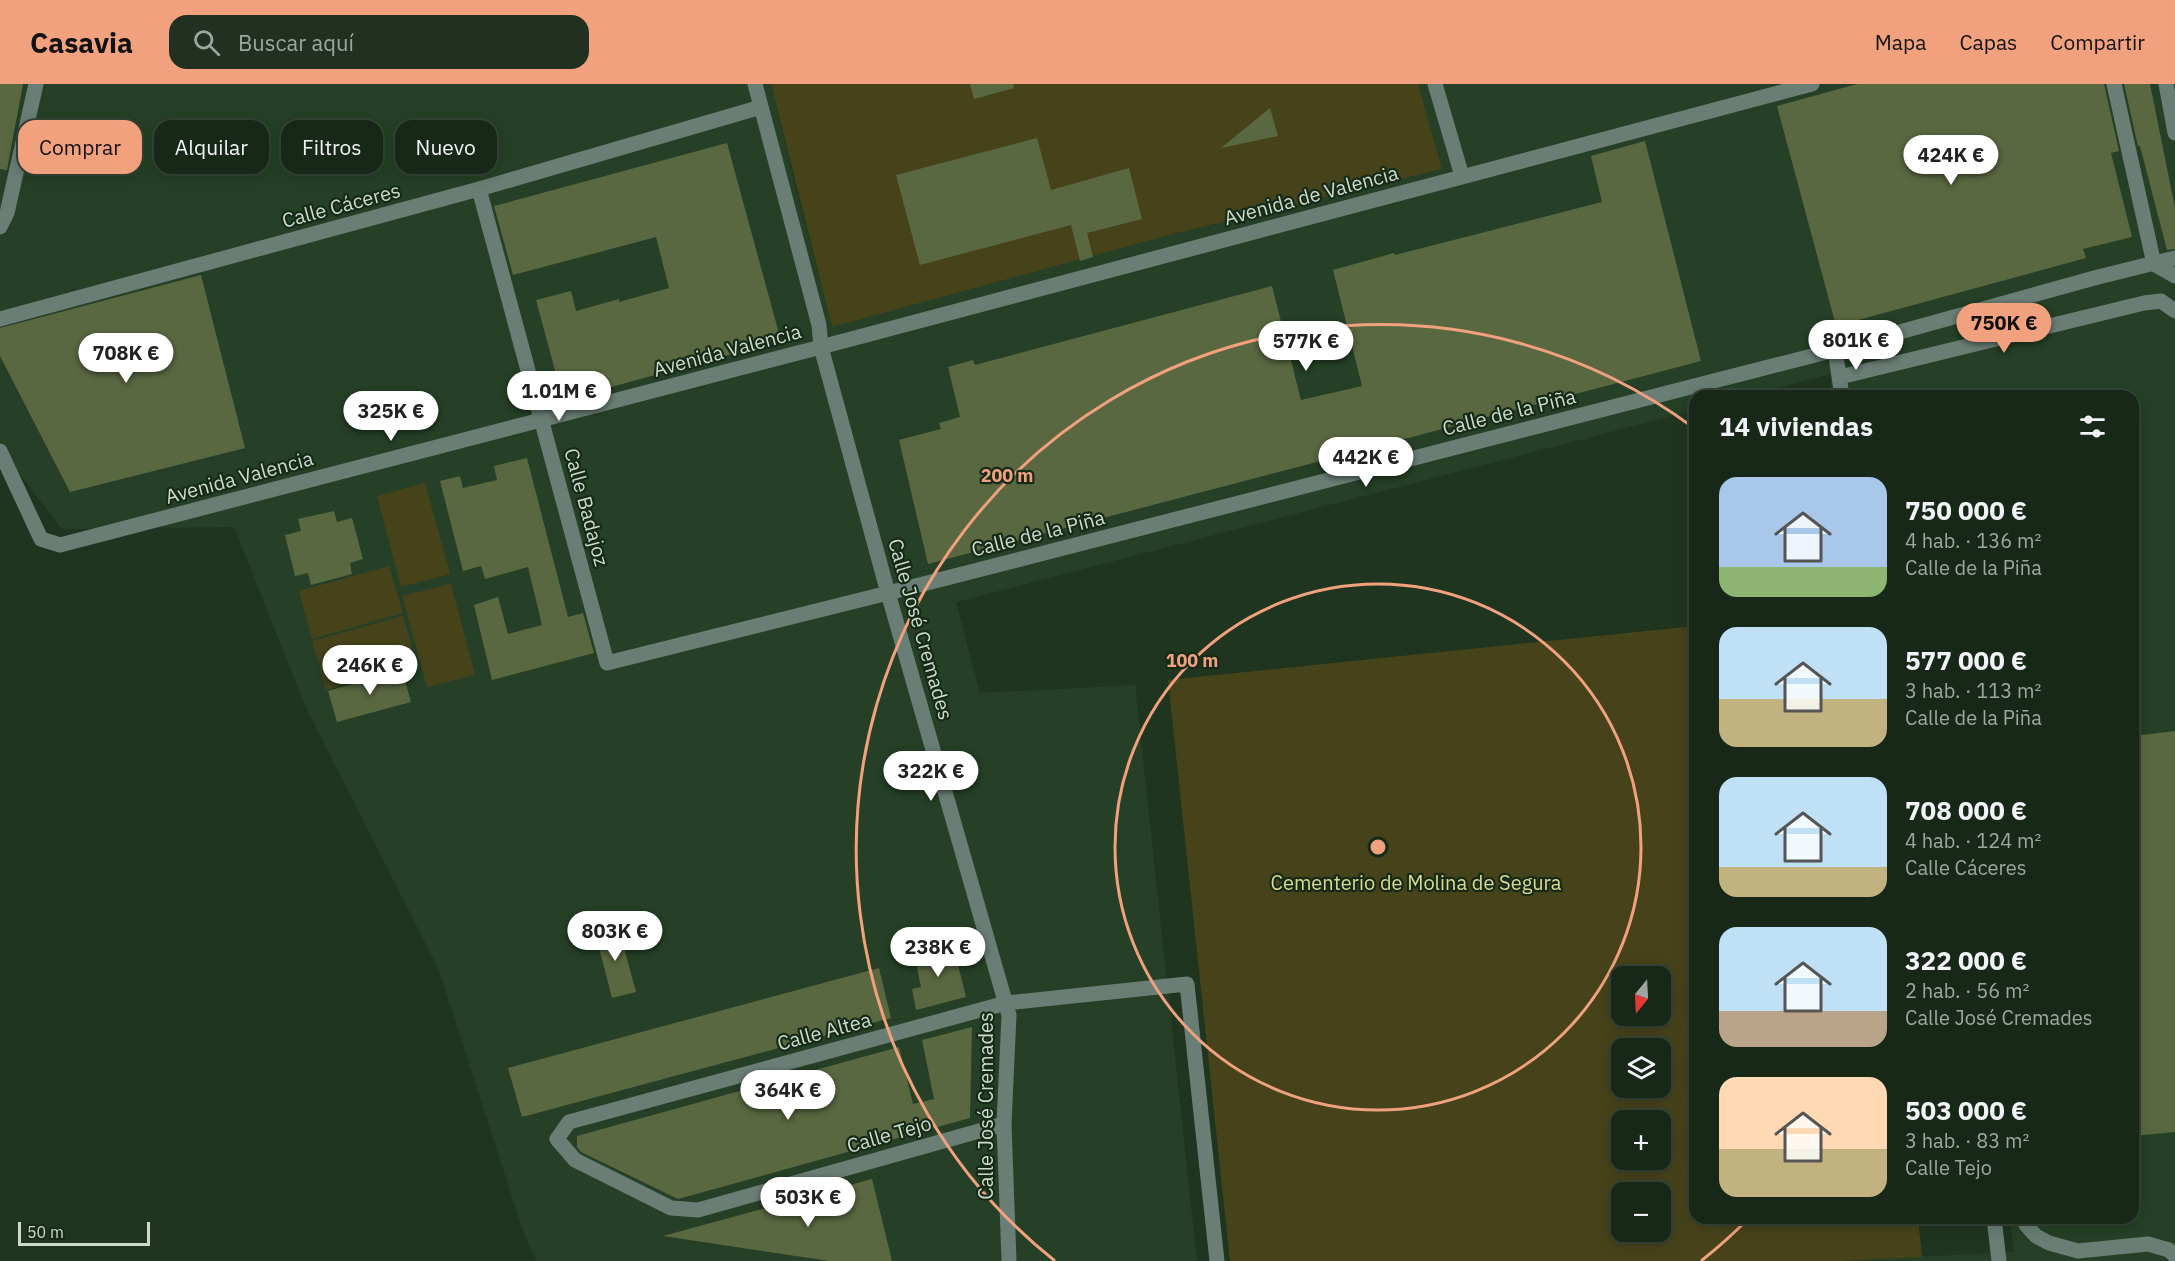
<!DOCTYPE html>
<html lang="es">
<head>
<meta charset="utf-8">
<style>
	body { margin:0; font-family:"IBM Plex Sans",sans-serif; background:#213021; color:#f1f3f6; height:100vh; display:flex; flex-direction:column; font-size:22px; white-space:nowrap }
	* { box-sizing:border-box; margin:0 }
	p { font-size:20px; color:#9fa6a2 }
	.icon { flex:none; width:33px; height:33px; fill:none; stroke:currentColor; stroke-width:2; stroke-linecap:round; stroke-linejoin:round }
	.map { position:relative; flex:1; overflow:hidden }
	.panel { position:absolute; left:1689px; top:306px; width:450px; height:834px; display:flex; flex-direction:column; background:#182818; border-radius:18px; box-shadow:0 3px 15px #0003,0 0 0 2px #364437 }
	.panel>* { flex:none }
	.guide { position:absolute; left:18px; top:36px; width:570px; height:54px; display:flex; gap:12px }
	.needle { width:39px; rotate:198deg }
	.buttons { position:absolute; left:1611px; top:882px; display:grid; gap:12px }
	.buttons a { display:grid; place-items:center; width:60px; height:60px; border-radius:12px; background:#182818; box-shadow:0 3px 15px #0003,0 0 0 2px #364437; font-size:30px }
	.scale { position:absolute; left:18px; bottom:15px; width:132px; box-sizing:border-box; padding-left:6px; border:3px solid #cddbcd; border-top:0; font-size:16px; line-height:21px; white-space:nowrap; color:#cddbcd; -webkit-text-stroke:4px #162b17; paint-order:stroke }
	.price { position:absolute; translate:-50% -51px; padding:0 14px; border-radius:21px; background:#fff; color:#222; font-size:20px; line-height:39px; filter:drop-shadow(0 2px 3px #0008) }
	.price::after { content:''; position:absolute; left:50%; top:36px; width:18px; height:14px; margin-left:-9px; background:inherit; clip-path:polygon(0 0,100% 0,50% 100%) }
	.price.current { background:#f1a17d; color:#111 }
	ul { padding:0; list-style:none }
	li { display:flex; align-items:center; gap:18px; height:150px; padding:0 30px }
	li span { display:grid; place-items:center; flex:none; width:168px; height:120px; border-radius:18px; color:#555 }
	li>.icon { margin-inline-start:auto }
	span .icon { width:72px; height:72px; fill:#fffc; stroke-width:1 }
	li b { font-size:26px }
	h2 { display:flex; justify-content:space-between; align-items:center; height:72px; padding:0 30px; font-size:26px }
	.chip { padding:0 21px; border-radius:18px; background:#182818; box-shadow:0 3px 15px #0003,0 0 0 2px #364437; font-size:21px; line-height:54px }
	.chip.current { background:#f1a17d; color:#111 }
	header { display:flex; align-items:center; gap:36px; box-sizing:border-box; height:84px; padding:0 30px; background:#f1a17d; color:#111 }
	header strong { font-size:28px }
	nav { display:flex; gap:33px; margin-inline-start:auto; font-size:21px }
	.search { width:420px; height:54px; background:#213021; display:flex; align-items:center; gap:15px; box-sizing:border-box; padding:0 21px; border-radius:18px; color:#9fa6a2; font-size:22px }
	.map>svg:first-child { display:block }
	.built { fill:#254026 }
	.green { fill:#46431b; fill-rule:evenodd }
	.building { fill:#5a6841 }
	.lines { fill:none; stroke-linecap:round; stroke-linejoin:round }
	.minor { stroke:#6a7e75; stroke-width:15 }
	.ring { fill:none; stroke:#f1a17d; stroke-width:3 }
	.labels { text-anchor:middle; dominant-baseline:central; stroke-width:4.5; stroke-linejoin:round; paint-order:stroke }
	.street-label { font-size:20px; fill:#cddbcd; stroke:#162b17 }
	.park-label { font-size:20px; fill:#ddd991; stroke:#162b17 }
	.centre { fill:#f1a17d; stroke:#162b17; stroke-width:3 }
	.ring-label { font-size:18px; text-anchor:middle; font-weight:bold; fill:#f1a17d; stroke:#162b17; stroke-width:4.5; stroke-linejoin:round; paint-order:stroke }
</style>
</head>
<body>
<header>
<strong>Casavia</strong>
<div class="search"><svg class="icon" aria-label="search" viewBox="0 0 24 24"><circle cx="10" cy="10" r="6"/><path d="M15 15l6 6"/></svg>Buscar aquí</div>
<nav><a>Mapa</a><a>Capas</a><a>Compartir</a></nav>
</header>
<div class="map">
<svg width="2175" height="1177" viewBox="0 0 2175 1177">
	<rect width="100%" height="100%" fill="#203520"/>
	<polygon class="built" points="0,0 771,0 796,105 832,243 1173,150 1442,85 1418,0 2175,0 2175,1177 1843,1177 2014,1168 2010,1134 2133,1134 2133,312 1832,312 1830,290 1749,312 1695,312 1695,326 956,518 980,609 1135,601 1197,1177 536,1177 523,1147 439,886 305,621 234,443 62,445 0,364"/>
	<g class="green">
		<polygon points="771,0 1418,0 1442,85 1173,150 832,243"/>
		<polygon points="425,399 450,490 401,503 377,412"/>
		<polygon points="389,482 403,529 312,555 299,507"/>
		<polygon points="451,500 475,591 427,603 402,512"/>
		<polygon points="403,532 417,580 326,606 312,557"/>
		<path d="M1695,542V1134H1918L1922,1173L1843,1177H1230L1168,596ZM1622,892H1660V932H1622ZM1622,964H1660V1004H1622ZM1622,1036H1660V1076H1622ZM1622,1108H1660V1148H1622Z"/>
	</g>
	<g class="building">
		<polygon points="0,0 23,0 7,86 0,85"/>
		<polygon points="970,0 1013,0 1014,4 974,15"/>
		<polygon points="1857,0 2104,0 2119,67 2111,69 2132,153 2083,165 2086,174 1836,242 1777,22"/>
		<polygon points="2124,0 2150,0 2175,124 2175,165 2167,166 2140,62 2138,62"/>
		<polygon points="1270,24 1278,52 1221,64"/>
		<polygon points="1037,54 1051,106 1129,84 1142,135 1087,149 1093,173 1080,177 1071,141 920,181 896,91"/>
		<polygon points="1645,57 1701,277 928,480 899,356 941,345 939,339 960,333 948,283 973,276 975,281 1272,202 1301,316 1362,302 1333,186 1394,169 1395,171 1602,118 1591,72"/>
		<polygon points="727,59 781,257 563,316 536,216 571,207 576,227 619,215 619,218 669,204 656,153 513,191 494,122"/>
		<polygon points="201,191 245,364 70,408 0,272 0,244"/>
		<polygon points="527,374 568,533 583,529 594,569 492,596 474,521 498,513 508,550 542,541 528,483 485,495 481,482 463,487 440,397 460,392 463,404 497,396 494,382"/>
		<polygon points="334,427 337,438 352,434 363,475 350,479 352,490 311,501 308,489 295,492 285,451 301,447 298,435"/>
		<polygon points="402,586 411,618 337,638 328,607"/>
		<polygon points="2175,647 2175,1048 2133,1052 2133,652"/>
		<polygon points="618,842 636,908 612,914 595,848"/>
		<polygon points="953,861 966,913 916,926 912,905 921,903 914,870"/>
		<polygon points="879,884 891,934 522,1033 508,984"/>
		<polygon points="972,943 970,1034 678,1115 581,1068 577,1063 577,1052 899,963 913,1020 934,1015 922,956"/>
		<polygon points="872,1095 892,1177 829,1177 663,1152"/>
	</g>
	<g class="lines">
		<g class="minor">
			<polyline points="755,0 819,241 821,263 888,509 1009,931 1004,1040 1009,1177"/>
			<polyline points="1435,0 1462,92"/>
			<polyline points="2114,0 2154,180 2175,192"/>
			<polyline points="2166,0 2175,49"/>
			<polyline points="479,105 607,579 888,509 1835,266 2098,193 2175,174"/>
			<polyline points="0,143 7,129 36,0"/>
			<polyline points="0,235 479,105 761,23"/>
			<polyline points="1835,266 1842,312"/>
			<polyline points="1840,293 2144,219 2161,217 2175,227"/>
			<polyline points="0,367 41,455 60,461 821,263 1812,0"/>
			<polyline points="1004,1040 698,1126 671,1124 575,1076 557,1055 569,1038 1006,919 1187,900 1217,1177"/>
			<polyline points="1994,1134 1999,1177"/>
			<polyline points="2025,1134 2026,1141 2036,1152 2049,1159 2078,1167 2148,1160 2169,1166 2175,1172"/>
		</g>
	</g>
	<g class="ring">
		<circle cx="1378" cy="763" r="263"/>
		<path d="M1749 1134A525 525 0 0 1 1701 1177M1055 1177A525 525 0 0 1 1694 344"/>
	</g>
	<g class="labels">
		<g class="street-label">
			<text transform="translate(1311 111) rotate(-15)">Avenida de Valencia</text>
			<text transform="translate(341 121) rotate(-15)">Calle Cáceres</text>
			<text transform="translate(727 266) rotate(-15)">Avenida Valencia</text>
			<text transform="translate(1509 328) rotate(-14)">Calle de la Piña</text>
			<text transform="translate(239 393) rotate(-15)">Avenida Valencia</text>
			<text transform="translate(587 423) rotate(75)">Calle Badajoz</text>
			<text transform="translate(1038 449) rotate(-14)">Calle de la Piña</text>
			<text transform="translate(921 545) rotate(74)">Calle José Cremades</text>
			<text transform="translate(824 947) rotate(-15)">Calle Altea</text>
			<text transform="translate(985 1022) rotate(-90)">Calle José Cremades</text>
			<text transform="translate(889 1050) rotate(-16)">Calle Tejo</text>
		</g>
		<g class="park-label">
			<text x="1416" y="798">Cementerio de Molina de Segura</text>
		</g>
	</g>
	<circle cx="1378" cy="763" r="9" class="centre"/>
	<g class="ring-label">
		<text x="1007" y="398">200 m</text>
		<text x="1192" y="583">100 m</text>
	</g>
</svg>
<div class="buttons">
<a><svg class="needle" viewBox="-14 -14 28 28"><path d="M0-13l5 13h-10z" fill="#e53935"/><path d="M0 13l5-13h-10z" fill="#9fa6a2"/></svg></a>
<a><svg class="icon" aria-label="layers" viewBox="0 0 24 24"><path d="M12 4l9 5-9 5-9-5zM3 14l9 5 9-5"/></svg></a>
<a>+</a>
<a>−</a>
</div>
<div class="scale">50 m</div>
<b class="price" style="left:1951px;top:102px">424K €</b>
<b class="price current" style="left:2004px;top:270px">750K €</b>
<b class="price" style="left:1856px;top:287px">801K €</b>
<b class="price" style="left:1306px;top:288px">577K €</b>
<b class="price" style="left:126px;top:300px">708K €</b>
<b class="price" style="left:559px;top:338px">1.01M €</b>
<b class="price" style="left:391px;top:358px">325K €</b>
<b class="price" style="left:1366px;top:404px">442K €</b>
<b class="price" style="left:370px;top:612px">246K €</b>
<b class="price" style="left:931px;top:718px">322K €</b>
<b class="price" style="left:615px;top:878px">803K €</b>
<b class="price" style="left:938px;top:894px">238K €</b>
<b class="price" style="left:788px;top:1037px">364K €</b>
<b class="price" style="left:808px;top:1144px">503K €</b>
<div class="guide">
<a class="chip current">Comprar</a>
<a class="chip">Alquilar</a>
<a class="chip">Filtros</a>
<a class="chip">Nuevo</a>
</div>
<section class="panel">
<h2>14 viviendas<svg class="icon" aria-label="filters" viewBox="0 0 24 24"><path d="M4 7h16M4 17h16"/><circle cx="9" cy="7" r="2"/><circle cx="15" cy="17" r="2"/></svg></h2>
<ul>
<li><span style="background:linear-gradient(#a9c7e8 75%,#8fb573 0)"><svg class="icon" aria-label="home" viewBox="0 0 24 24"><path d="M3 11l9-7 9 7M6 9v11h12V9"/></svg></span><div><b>750 000 €</b><p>4 hab. · 136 m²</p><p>Calle de la Piña</p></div></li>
<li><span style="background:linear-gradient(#bfe0f5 60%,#c2b280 0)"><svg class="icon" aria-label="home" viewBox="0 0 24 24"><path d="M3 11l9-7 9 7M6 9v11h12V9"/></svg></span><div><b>577 000 €</b><p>3 hab. · 113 m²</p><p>Calle de la Piña</p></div></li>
<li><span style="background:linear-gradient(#bfe0f5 75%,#c2b280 0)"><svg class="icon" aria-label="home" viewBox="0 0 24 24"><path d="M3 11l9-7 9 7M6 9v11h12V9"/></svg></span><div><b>708 000 €</b><p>4 hab. · 124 m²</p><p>Calle Cáceres</p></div></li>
<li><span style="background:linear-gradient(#bfe0f5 70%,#b9a48a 0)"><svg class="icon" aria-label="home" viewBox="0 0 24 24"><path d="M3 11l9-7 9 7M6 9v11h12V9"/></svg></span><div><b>322 000 €</b><p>2 hab. · 56 m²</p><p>Calle José Cremades</p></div></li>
<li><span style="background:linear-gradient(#ffd9b3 60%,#c2b280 0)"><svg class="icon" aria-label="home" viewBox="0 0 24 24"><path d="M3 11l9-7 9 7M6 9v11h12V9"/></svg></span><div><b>503 000 €</b><p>3 hab. · 83 m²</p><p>Calle Tejo</p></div></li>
</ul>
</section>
</div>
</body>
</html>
